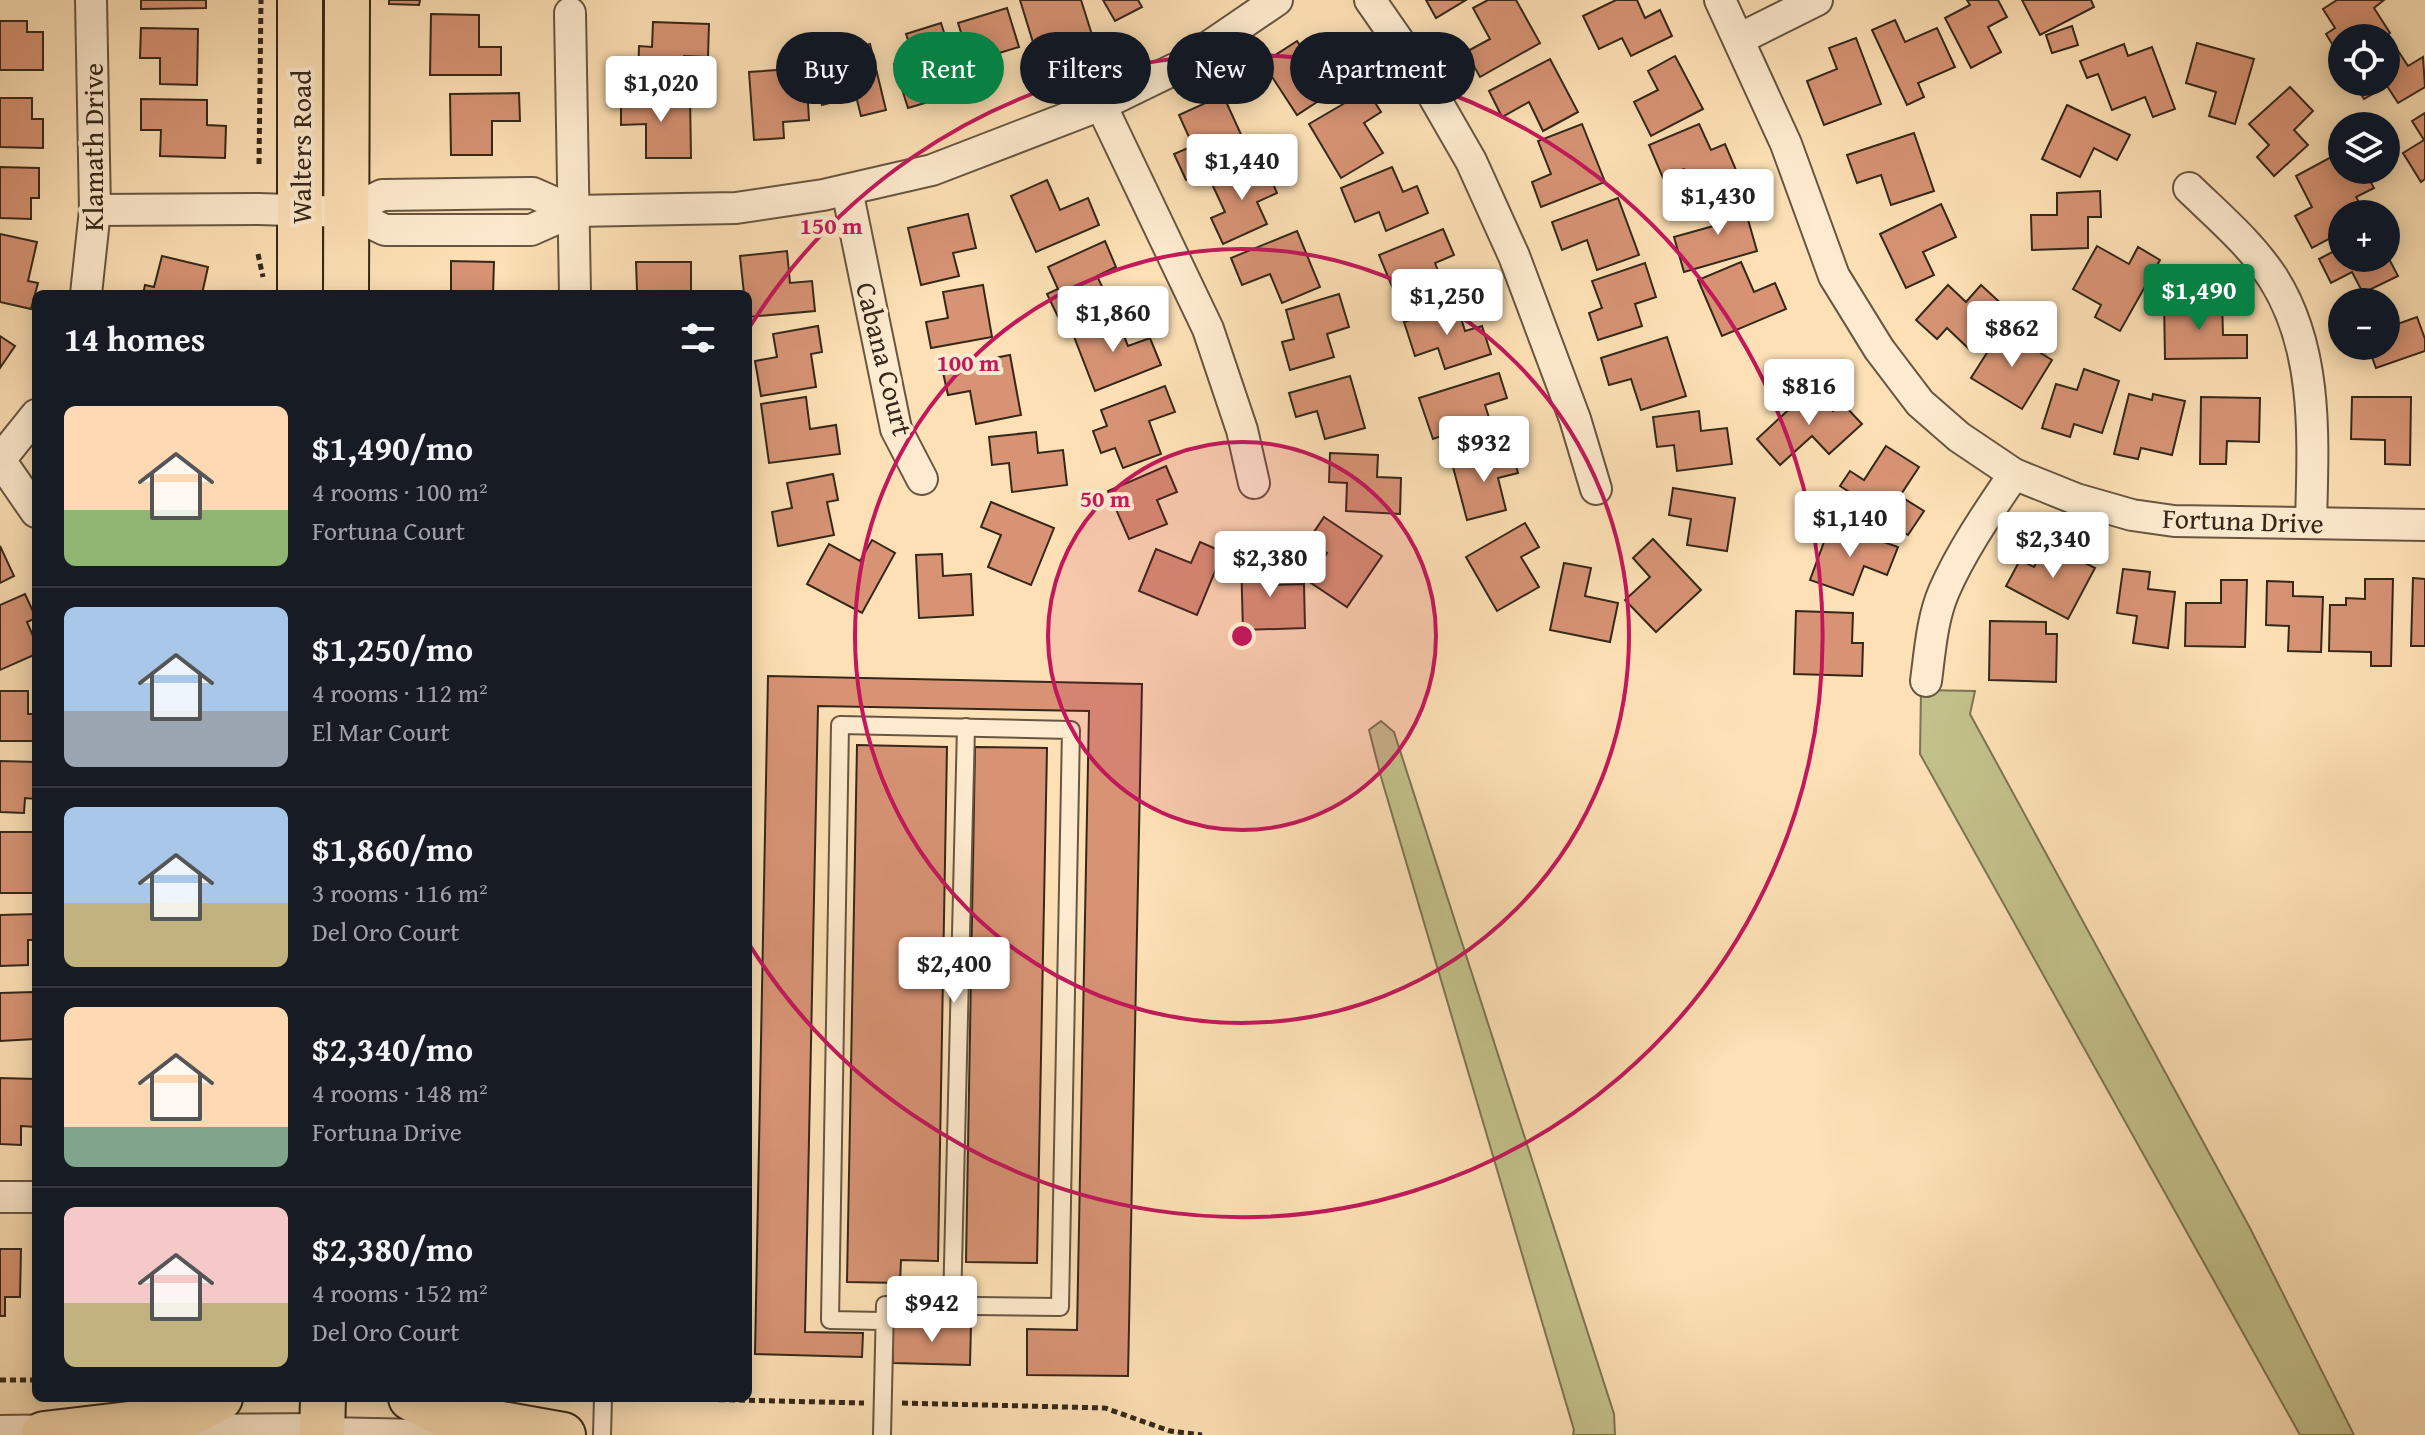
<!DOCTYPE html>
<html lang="en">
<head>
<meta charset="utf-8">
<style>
	body { margin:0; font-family:"Gentium Book Plus",serif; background:#20242c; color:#f1f3f6; height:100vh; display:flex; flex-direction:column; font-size:30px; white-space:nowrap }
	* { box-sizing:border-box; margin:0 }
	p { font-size:26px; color:#9ea1a6 }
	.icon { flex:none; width:44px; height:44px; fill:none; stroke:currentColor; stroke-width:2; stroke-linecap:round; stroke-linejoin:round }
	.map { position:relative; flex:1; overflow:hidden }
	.side { position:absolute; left:32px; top:290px; width:720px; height:1112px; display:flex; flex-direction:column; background:#171b24; border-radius:12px; box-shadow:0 4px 20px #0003 }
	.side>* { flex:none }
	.guide { position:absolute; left:776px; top:32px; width:760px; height:72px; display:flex; gap:16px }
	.fabs { position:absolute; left:2328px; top:24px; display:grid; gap:16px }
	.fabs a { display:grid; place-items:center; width:72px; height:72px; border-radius:50%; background:#171b24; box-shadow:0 4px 20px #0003; font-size:40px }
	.price { position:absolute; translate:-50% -68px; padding:0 18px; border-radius:8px; background:#fff; color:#222; font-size:26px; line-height:52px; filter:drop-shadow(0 2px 4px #0008) }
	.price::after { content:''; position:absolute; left:50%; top:48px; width:24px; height:18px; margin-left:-12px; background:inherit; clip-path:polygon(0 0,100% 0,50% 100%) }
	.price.on { background:#0b8043; color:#fff }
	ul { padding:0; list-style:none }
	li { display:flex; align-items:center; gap:24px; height:200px; padding:0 32px }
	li+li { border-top:2px solid #363941 }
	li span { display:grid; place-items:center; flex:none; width:224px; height:160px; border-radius:12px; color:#555 }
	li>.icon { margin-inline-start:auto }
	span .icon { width:96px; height:96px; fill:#fffc; stroke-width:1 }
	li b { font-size:34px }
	h2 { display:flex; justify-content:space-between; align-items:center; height:96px; padding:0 32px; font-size:34px }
	.chip { padding:0 28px; border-radius:36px; background:#171b24; box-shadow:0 4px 20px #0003; font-size:28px; line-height:72px }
	.chip.on { background:#0b8043; color:#fff }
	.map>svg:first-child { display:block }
	.green { fill:#c3c18b; stroke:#7c7452; stroke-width:2 }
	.building { fill:#d79374; stroke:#35281a; stroke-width:2 }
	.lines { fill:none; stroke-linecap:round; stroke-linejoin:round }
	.service-casing { stroke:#675641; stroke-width:20 }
	.minor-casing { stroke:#675641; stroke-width:34 }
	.tertiary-casing { stroke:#675641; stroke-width:42 }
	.primary-casing { stroke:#35281a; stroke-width:48 }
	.path { stroke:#35281a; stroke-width:5; stroke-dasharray:6 4; stroke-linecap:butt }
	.service { stroke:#feebcf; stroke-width:16 }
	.minor { stroke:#feebcf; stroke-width:30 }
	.tertiary { stroke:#feebcf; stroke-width:38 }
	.primary { stroke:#fde0b5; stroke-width:44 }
	.ring { fill:none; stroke:#c2185b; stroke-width:4 }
	.labels { text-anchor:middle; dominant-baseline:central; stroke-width:8; stroke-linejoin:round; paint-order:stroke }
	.street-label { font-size:28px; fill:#35281a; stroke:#feebcf }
	.centre { fill:#c2185b; stroke:#feebcf; stroke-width:4 }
	.ring-label { font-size:24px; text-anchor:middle; font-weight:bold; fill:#c2185b; stroke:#feebcf; stroke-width:8; stroke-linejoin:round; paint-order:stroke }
</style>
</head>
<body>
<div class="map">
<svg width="2425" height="1435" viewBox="0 0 2425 1435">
	<rect width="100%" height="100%" fill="#fde0b5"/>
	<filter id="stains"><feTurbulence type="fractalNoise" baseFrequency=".0025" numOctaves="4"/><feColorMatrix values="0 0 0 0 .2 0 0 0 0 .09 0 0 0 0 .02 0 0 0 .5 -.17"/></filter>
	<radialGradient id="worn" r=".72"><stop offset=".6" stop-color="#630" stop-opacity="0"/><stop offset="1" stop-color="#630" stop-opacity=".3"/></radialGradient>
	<g class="green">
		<polygon points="1921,690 1975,691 1970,714 2250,1228 2354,1435 2300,1435 1920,754"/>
		<polygon points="1381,721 1394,732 1614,1414 1615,1435 1573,1435 1574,1430 1381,777 1369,730"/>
	</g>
	<g class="building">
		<polygon points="141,0 206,0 206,8 141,9"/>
		<polygon points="389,0 420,0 419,5 389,4"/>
		<polygon points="1020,0 1081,0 1094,41 1070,49 1067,39 1035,49"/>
		<polygon points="1103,0 1138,0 1142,7 1115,21"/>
		<polygon points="1426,0 1466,0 1436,18"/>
		<polygon points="1488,0 1516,0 1540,43 1480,77 1466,52 1490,39 1473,8"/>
		<polygon points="1616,0 1637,0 1645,18 1660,10 1672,36 1631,56 1622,38 1599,49 1583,16"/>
		<polygon points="1967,0 1998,0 2007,17 1988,27 2001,52 1971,68 1945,18 1970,5"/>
		<polygon points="2022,0 2091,0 2094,7 2040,35"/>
		<polygon points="2337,0 2384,0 2374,8 2390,33 2382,38 2342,38 2342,60 2326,34 2335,28 2323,9"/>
		<polygon points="1007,8 1019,47 996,54 1001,72 976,80 958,23"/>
		<polygon points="431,14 479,15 479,47 501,47 501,75 430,75"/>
		<polygon points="1895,20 1905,42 1937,28 1955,67 1918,83 1924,97 1907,105 1872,30"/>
		<polygon points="0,21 27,21 27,32 43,32 43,70 0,70"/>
		<polygon points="653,22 709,24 708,57 684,56 684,81 638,80 639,46 652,47"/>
		<polygon points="941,23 958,76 930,85 935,100 908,108 894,64 914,58 906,34"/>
		<polygon points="2072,26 2078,45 2052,53 2046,35"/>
		<polygon points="141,28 198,29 197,85 160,84 160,58 140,58"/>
		<polygon points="1856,38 1881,104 1824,125 1807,81 1837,69 1829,48"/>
		<polygon points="1297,41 1316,69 1340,53 1355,77 1297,115 1263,63"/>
		<polygon points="2197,43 2254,59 2235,124 2209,116 2216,92 2186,83"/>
		<polygon points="2393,43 2408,66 2423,57 2425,87 2398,103 2387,86 2364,99 2353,82 2386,82 2386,47"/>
		<polygon points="870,44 886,110 861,116 856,96 822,105 810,59"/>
		<polygon points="2124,44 2128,56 2152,47 2175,109 2153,117 2145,97 2112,110 2098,74 2087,78 2080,61"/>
		<polygon points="1675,56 1703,109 1651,136 1634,102 1658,90 1648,71"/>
		<polygon points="1550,59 1578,112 1543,131 1529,102 1502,117 1489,91"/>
		<polygon points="806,68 809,120 783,122 784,138 754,140 749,72"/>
		<polygon points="2290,87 2313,111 2294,130 2308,145 2274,176 2257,157 2269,145 2249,124"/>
		<polygon points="1367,90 1381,112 1364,123 1383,153 1341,178 1309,124"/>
		<polygon points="519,93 520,121 492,121 492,155 451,155 450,94"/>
		<polygon points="1223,95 1249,152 1186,180 1174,154 1193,146 1179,115"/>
		<polygon points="690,96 691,158 646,158 646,124 621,125 621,98"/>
		<polygon points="0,98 32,98 32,119 43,119 43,148 0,147"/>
		<polygon points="141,99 207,100 207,125 226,126 225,158 160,156 161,130 141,130"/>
		<polygon points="2067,105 2130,135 2117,160 2094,148 2080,177 2042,159"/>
		<polygon points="2425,113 2425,179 2421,182 2403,153 2424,140 2412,121"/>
		<polygon points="1582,124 1605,182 1541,207 1532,182 1551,174 1538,141"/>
		<polygon points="1699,124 1711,150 1725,144 1736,170 1693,188 1684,169 1663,178 1649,145"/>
		<polygon points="1914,133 1934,191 1891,205 1881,175 1857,183 1847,155"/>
		<polygon points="2333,156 2338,165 2342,163 2342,170 2364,170 2374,188 2356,197 2366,214 2342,214 2342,232 2312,248 2295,216 2312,207 2296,176"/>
		<polygon points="1263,161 1277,193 1257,202 1267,224 1223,244 1211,218 1225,212 1212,184"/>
		<polygon points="0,167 39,168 39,198 31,198 31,219 0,218"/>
		<polygon points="1392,167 1403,192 1417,186 1428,213 1386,231 1379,212 1355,222 1341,188"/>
		<polygon points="1047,180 1060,210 1088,198 1099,225 1036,252 1011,196"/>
		<polygon points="2100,191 2101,217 2088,217 2088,248 2032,250 2031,215 2057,215 2057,193"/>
		<polygon points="1741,195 1757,251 1684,272 1674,237 1717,225 1711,204"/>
		<polygon points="1618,198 1639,255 1597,270 1587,240 1562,250 1552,222"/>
		<polygon points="1941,204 1956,237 1923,252 1934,275 1906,288 1880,234"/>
		<polygon points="968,214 976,248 953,253 959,276 921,285 908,228"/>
		<polygon points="1443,229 1454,255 1435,263 1447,295 1403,313 1379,255"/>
		<polygon points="1297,231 1320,287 1282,303 1270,274 1242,285 1231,258"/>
		<polygon points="0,234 37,242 28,281 38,283 31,309 0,302"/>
		<polygon points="1105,241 1116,267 1097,276 1108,299 1060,321 1047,294 1058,289 1048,267"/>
		<polygon points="2097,246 2129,264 2138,247 2160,260 2120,331 2095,317 2101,305 2073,289"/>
		<polygon points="2342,247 2342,258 2386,258 2386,253 2398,276 2363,293 2352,272 2331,283 2319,259"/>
		<polygon points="787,251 790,283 812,281 815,311 748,317 748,294 744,294 740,256"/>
		<polygon points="162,256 208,267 202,294 143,294 145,285 154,287"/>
		<polygon points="451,261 494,262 493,294 451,294"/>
		<polygon points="636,262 691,262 691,294 621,294 621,292 637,291"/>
		<polygon points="1741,262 1754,292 1775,283 1786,309 1722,336 1698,280"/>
		<polygon points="1645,263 1656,297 1635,304 1642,326 1598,340 1589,313 1602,308 1592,281"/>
		<polygon points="983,285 992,337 931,348 926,322 948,318 943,292"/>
		<polygon points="1948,285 1966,302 1981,285 2007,309 1969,349 1947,328 1937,339 1916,320"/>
		<polygon points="1339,294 1349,327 1327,334 1334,357 1290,370 1282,342 1294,339 1286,310"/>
		<polygon points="2222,300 2223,335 2247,335 2247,358 2165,359 2164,301"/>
		<polygon points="1457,305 1465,331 1482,326 1491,354 1445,369 1438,348 1415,356 1404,322"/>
		<polygon points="2386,308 2392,326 2417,317 2425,339 2425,351 2376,368 2368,346 2386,346"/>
		<polygon points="1116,317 1128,346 1150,338 1161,365 1095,391 1073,334"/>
		<polygon points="818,326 822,352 811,354 816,387 761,396 755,361 777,357 773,334"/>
		<polygon points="2002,329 2052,360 2022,409 1971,378"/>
		<polygon points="0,336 15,346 0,368"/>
		<polygon points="1667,337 1686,396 1641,410 1631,379 1609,385 1601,358"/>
		<polygon points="1010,355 1021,415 976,424 970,391 948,395 942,368"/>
		<polygon points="2084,369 2119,381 2102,433 2074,424 2070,437 2042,428 2056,384 2077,390"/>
		<polygon points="1499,373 1507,398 1485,405 1496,440 1451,454 1444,435 1433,439 1419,398"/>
		<polygon points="1350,376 1365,428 1325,439 1317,411 1296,417 1289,393"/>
		<polygon points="1165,386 1175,412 1149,421 1161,454 1123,468 1115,448 1101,453 1093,431 1107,426 1101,410"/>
		<polygon points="1812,388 1833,411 1842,403 1862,424 1829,454 1812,436 1780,465 1757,439"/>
		<polygon points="2129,394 2152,400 2153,394 2185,401 2172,455 2141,448 2138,459 2114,454"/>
		<polygon points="806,397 810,429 836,425 840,454 769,463 761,404"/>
		<polygon points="2201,397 2260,398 2259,442 2227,441 2226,464 2200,464"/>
		<polygon points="2352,397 2411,397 2410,465 2385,464 2385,440 2351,439"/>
		<polygon points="1699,411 1701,431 1727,428 1732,464 1677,471 1674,445 1657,447 1653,417"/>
		<polygon points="1036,432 1038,453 1063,450 1067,485 1012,492 1009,463 992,465 989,437"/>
		<polygon points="1886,446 1919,467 1900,496 1924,511 1908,535 1897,528 1892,535 1878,526 1885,515 1840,486 1850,471 1864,480"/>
		<polygon points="1512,451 1518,473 1498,478 1506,510 1467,520 1453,467"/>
		<polygon points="1330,453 1378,455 1377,477 1401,478 1400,514 1346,511 1347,483 1329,482"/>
		<polygon points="1166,466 1177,492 1157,500 1167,524 1129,539 1108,491"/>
		<polygon points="833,474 838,500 827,502 834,535 778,546 772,512 792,508 787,483"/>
		<polygon points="1673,488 1735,498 1727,551 1687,545 1691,519 1669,515"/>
		<polygon points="991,502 1054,528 1031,585 988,567 1001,535 981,527"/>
		<polygon points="1324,517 1382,556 1347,607 1308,581 1327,553 1308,541"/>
		<polygon points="1525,523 1539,547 1521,557 1539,587 1497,611 1466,557"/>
		<polygon points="1831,523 1898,547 1887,575 1864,566 1853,595 1810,580"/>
		<polygon points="1653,539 1701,590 1656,632 1625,600 1650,577 1633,558"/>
		<polygon points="872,540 895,553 862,613 807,584 829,544 860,561"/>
		<polygon points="1200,542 1223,552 1197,615 1139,591 1156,549 1191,563"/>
		<polygon points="2046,543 2095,568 2068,619 2006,586 2020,560 2034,567"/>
		<polygon points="0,546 14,576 0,583"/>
		<polygon points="942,554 943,576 971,574 973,615 919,618 916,555"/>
		<polygon points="1269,558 1270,585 1304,584 1305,628 1243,630 1241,559"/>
		<polygon points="1564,563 1591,568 1585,596 1618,603 1610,642 1550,630"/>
		<polygon points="2123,569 2150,572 2148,589 2175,592 2168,648 2133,643 2137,616 2117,613"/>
		<polygon points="2413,578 2425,579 2425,646 2411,646"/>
		<polygon points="2365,579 2393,579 2391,666 2371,666 2371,652 2329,651 2330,605 2346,605 2346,598 2365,599"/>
		<polygon points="2221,580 2247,580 2245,647 2185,646 2186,603 2221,603"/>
		<polygon points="2267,581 2293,582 2293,596 2323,597 2321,652 2288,651 2289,626 2266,625"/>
		<polygon points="25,594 36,618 27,622 36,643 36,654 0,670 0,605"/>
		<polygon points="1796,611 1853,613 1852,643 1863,643 1862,676 1794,674"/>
		<polygon points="1990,621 2046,622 2046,634 2057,634 2056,682 1989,680"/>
		<polygon points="768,676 1142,684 1128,1376 1027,1375 1027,1329 1077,1330 1089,711 818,706 805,1332 863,1333 862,1357 755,1354"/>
		<polygon points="0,691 28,691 28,714 36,714 36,741 0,741"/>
		<polygon points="857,745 947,747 938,1261 901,1260 900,1283 847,1282"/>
		<polygon points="975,747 1047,748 1037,1263 966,1262"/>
		<polygon points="0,761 36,762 36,799 25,798 24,813 0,812"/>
		<rect x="0" y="832" width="36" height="61"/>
		<polygon points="36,914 36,940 28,940 28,965 0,966 0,915"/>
		<polygon points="33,992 35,1039 0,1041 0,993"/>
		<polygon points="0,1078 36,1079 36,1127 21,1126 21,1145 0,1144"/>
		<polygon points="0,1249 21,1249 20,1297 5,1297 5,1316 0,1316"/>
		<polygon points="893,1323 971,1324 970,1365 893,1363"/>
	</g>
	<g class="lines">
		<defs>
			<g id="service">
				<polyline points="952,1306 966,727"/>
				<polyline points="602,1435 603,1398"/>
				<polyline points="882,1435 885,1305 1060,1307 1071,730 840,725 830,1320 883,1321"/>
			</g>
			<g id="minor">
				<polyline points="1370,0 1418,69 1471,161 1514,256 1575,419 1596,489"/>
				<polyline points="1720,0 1786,144 1834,276 1879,349 1920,403 1959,437 2014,474 2076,499 2132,515 2174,521 2425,525"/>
				<polyline points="570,13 575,294"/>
				<polyline points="1739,39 1817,0"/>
				<polyline points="1101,105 1208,329 1242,430 1254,483"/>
				<path d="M2189,188C2218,216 2251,244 2273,278C2319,350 2313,441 2311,523"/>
				<polyline points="847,190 896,429 922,479"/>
				<polyline points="95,210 259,209 347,212 385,230 531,230 574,211 736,208 823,195 932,170 1101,105 1179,67 1277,0"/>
				<polyline points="347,212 382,195 533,193 574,211"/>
				<polyline points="86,294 95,210 91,0"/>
				<polyline points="0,460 36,512"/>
				<polyline points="0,460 36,415"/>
				<path d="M1926,681C1930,651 1932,619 1944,591C1962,550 1989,511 2014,474"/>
				<polyline points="0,1197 36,1197"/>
				<polyline points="323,1433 423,1435"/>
			</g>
			<g id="tertiary">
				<polyline points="150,1434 323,1433"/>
				<polyline points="0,1435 72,1434"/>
			</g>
			<g id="primary">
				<polyline points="300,294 300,0"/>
				<polyline points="346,294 347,0"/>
				<polyline points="411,1398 440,1413 563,1435"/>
				<polyline points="44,1434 180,1418 220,1398"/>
				<polyline points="322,1435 323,1398"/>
			</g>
		</defs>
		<use href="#service" class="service-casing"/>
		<use href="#minor" class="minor-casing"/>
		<use href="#tertiary" class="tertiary-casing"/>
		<use href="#primary" class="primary-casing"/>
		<g class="path">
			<polyline points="259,164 261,0"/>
			<polyline points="258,254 263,277"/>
			<polyline points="0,1380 36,1380"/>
			<polyline points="649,1398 864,1403"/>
			<polyline points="902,1403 1105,1408 1170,1431 1202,1435"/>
		</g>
		<use href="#service" class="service"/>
		<use href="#minor" class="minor"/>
		<use href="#tertiary" class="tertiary"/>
		<use href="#primary" class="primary"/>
	</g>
	<circle cx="1242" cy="636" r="194" fill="#c2185b" fill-opacity=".12"/>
	<g class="ring">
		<circle cx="1242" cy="636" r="194"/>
		<circle cx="1242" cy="636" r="387"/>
		<path d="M749 328A581 581 0 1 1 749 944"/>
	</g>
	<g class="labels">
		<g class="street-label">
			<text transform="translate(92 147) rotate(-90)">Klamath Drive</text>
			<text transform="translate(300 147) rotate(-90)">Walters Road</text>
			<text transform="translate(885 359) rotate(76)">Cabana Court</text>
			<text transform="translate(2243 520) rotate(2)">Fortuna Drive</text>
		</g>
	</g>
	<circle cx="1242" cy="636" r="12" class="centre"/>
	<g class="ring-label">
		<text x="831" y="234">150 m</text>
		<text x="968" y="371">100 m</text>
		<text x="1105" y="507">50 m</text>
	</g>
	<rect width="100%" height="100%" filter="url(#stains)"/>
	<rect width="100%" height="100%" fill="url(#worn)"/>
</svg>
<div class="fabs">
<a><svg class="icon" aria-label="locate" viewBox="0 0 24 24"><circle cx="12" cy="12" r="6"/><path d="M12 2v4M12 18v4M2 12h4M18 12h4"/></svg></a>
<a><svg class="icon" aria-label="layers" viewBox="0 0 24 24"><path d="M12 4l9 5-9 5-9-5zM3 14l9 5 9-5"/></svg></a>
<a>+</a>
<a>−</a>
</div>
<b class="price" style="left:661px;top:124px">$1,020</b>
<b class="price" style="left:1242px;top:202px">$1,440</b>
<b class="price" style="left:1718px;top:237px">$1,430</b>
<b class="price on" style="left:2199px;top:332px">$1,490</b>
<b class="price" style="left:1447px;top:337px">$1,250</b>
<b class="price" style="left:1113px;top:354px">$1,860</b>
<b class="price" style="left:2012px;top:369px">$862</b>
<b class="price" style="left:1809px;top:427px">$816</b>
<b class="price" style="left:1484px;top:484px">$932</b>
<b class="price" style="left:1850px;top:559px">$1,140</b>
<b class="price" style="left:2053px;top:580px">$2,340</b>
<b class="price" style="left:1270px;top:599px">$2,380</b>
<b class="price" style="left:954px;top:1005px">$2,400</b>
<b class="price" style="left:932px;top:1344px">$942</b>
<div class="guide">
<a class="chip">Buy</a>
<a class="chip on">Rent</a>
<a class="chip">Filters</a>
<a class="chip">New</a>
<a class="chip">Apartment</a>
</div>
<section class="side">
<h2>14 homes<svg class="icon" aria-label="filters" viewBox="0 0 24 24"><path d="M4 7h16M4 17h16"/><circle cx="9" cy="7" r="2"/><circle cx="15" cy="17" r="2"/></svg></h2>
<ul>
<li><span style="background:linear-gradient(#ffd9b3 65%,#8fb573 0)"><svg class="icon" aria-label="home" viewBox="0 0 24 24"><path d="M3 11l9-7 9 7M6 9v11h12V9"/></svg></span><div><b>$1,490/mo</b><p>4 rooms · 100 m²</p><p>Fortuna Court</p></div></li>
<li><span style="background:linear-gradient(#a9c7e8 65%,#9aa5b1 0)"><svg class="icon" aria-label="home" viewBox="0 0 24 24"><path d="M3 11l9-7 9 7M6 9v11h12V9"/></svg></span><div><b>$1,250/mo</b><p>4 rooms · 112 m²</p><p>El Mar Court</p></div></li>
<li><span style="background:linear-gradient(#a9c7e8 60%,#c2b280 0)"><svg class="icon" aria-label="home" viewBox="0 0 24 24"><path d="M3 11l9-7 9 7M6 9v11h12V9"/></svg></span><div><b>$1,860/mo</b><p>3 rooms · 116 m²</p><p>Del Oro Court</p></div></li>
<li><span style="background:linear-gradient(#ffd9b3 75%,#7fa58c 0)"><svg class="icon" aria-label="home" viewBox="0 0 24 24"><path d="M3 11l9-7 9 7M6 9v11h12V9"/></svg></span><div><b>$2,340/mo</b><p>4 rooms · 148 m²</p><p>Fortuna Drive</p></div></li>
<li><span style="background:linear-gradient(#f6c9c9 60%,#c2b280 0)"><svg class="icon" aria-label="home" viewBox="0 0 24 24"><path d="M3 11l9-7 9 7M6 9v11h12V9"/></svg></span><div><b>$2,380/mo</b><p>4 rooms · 152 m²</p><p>Del Oro Court</p></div></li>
</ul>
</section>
</div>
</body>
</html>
